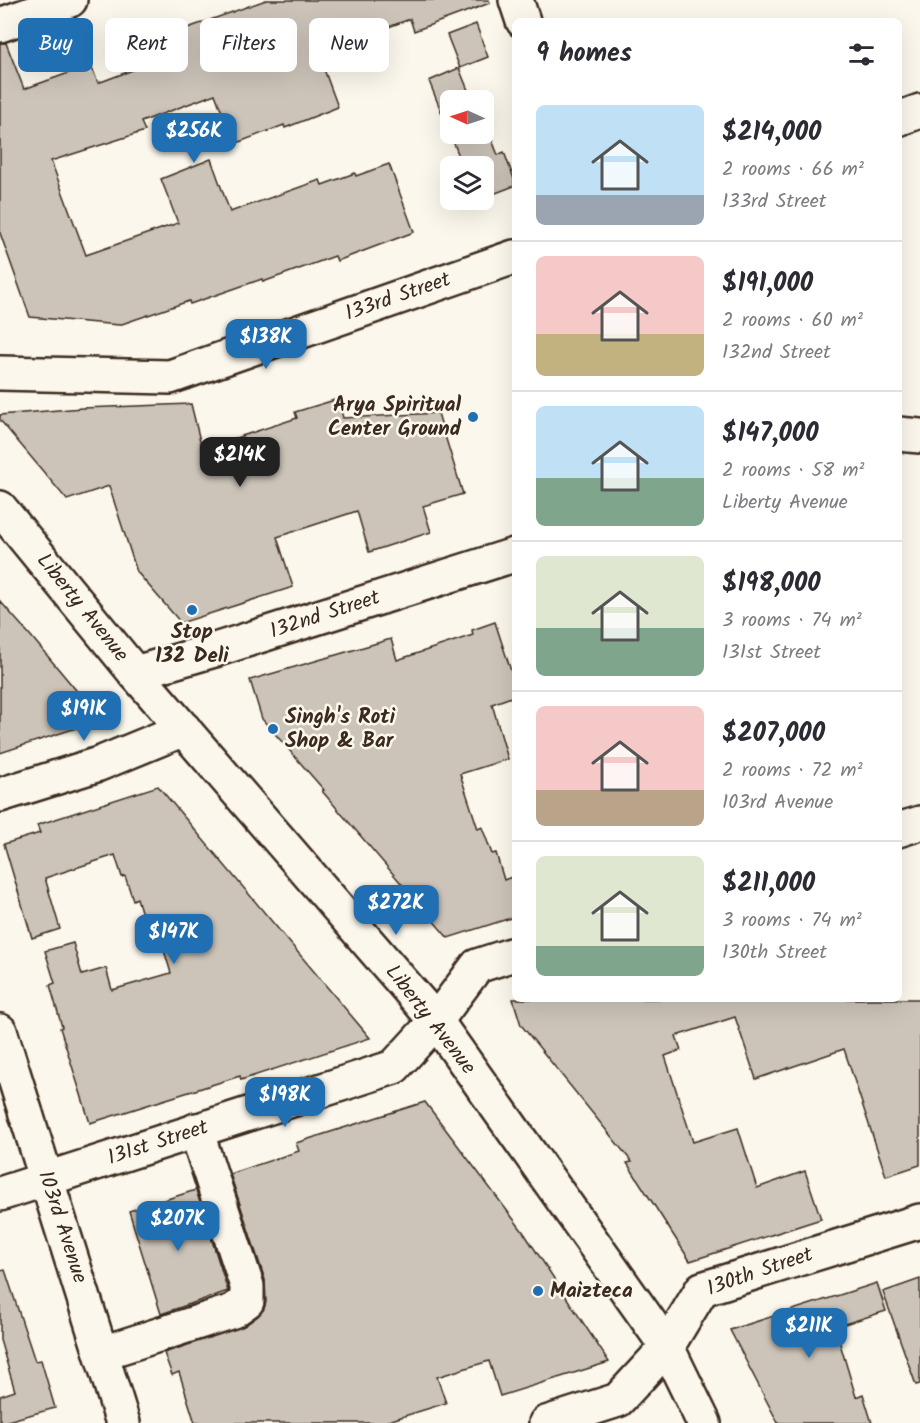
<!DOCTYPE html>
<html lang="en">
<head>
<meta charset="utf-8">
<style>
	body { margin:0; font-family:Kalam,sans-serif; background:#f2f2f3; color:#2b2b33; height:100vh; display:flex; flex-direction:column; font-size:22px; white-space:nowrap }
	* { box-sizing:border-box; margin:0 }
	p { font-size:20px; color:#7c7c81 }
	.icon { flex:none; width:33px; height:33px; fill:none; stroke:currentColor; stroke-width:2; stroke-linecap:round; stroke-linejoin:round }
	.map { position:relative; flex:1; overflow:hidden }
	.details { position:absolute; left:512px; top:18px; width:390px; height:984px; display:flex; flex-direction:column; background:#fff; border-radius:9px; box-shadow:0 6px 24px #0002 }
	.details>* { flex:none }
	.banner { position:absolute; left:18px; top:18px; width:404px; height:54px; display:flex; gap:12px }
	.needle { width:39px; rotate:273deg }
	.controls { position:absolute; left:440px; top:90px; display:grid; gap:12px }
	.controls a { display:grid; place-items:center; width:54px; height:54px; border-radius:9px; background:#fff; box-shadow:0 6px 24px #0002; font-size:30px }
	.price { position:absolute; translate:-50% -51px; padding:0 14px; border-radius:12px; background:#1f6fb2; color:#fff; font-size:20px; line-height:39px; filter:drop-shadow(0 2px 3px #0008) }
	.price::after { content:''; position:absolute; left:50%; top:36px; width:18px; height:14px; margin-left:-9px; background:inherit; clip-path:polygon(0 0,100% 0,50% 100%) }
	.price.on { background:#222; color:#fff }
	ul { padding:0; list-style:none }
	li { display:flex; align-items:center; gap:18px; height:150px; padding:0 24px }
	li+li { border-top:2px solid #e1e1e2 }
	li span { display:grid; place-items:center; flex:none; width:168px; height:120px; border-radius:9px; color:#555 }
	li>.icon { margin-inline-start:auto }
	span .icon { width:72px; height:72px; fill:#fffc; stroke-width:1 }
	li b { font-size:26px }
	h2 { display:flex; justify-content:space-between; align-items:center; height:72px; padding:0 24px; font-size:26px }
	.pill { padding:0 21px; border-radius:9px; background:#fff; box-shadow:0 6px 24px #0002; font-size:21px; line-height:54px }
	.pill.on { background:#1f6fb2; color:#fff }
	.map>svg:first-child { display:block }
	.building { fill:#ccc4b9; stroke:#3b2a1e; stroke-width:1.5 }
	.lines { fill:none; stroke-linecap:round; stroke-linejoin:round }
	.minor-casing { stroke:#3b2a1e; stroke-width:38 }
	.minor { stroke:#fbf7ec; stroke-width:33 }
	.poi-dot { fill:#1f6fb2; stroke:#fbf7ec; stroke-width:2 }
	.labels { text-anchor:middle; dominant-baseline:central; stroke-width:5; stroke-linejoin:round; paint-order:stroke }
	.street-label { font-size:21px; fill:#3b2a1e; stroke:#fbf7ec }
	.poi-label { font-size:21px; font-weight:bold; fill:#3b2a1e; stroke:#fbf7ec; text-anchor:start }
</style>
</head>
<body>
<div class="map">
<svg width="920" height="1423" viewBox="0 0 920 1423">
	<rect width="100%" height="100%" fill="#fbf7ec"/>
	<filter id="ink" filterUnits="userSpaceOnUse"><feTurbulence type="fractalNoise" baseFrequency=".0167" numOctaves="2"/><feDisplacementMap in="SourceGraphic" scale="12" xChannelSelector="R" yChannelSelector="G"/><feConvolveMatrix kernelMatrix="1 2 1 2 8 2 1 2 1" color-interpolation-filters="sRGB"/></filter>
	<g filter="url(#ink)">
		<g class="building">
			<polygon points="266,0 489,0 490,3 414,31 410,19 318,53 338,107 285,128 284,125 234,144 215,94 141,122 145,131 51,161 86,255 178,223 161,179 211,159 230,212 320,180 322,185 355,173 356,176 389,164 414,232 337,261 335,256 263,282 262,279 190,304 189,301 119,325 30,317 0,233 0,43 6,43 24,89 91,65 98,83 178,53 171,34"/>
			<polygon points="476,24 488,57 460,68 447,35"/>
			<polygon points="459,68 472,100 450,100 450,134 483,134 483,125 485,131 488,130 498,155 504,152 514,179 514,186 483,198 483,166 463,166 429,81"/>
			<polygon points="338,399 343,418 438,413 463,494 423,506 431,532 369,552 357,511 277,537 293,587 181,623 137,572 109,486 67,500 0,420 0,415 82,408 191,404 202,449 297,418 295,412"/>
			<polygon points="0,601 30,635 101,720 0,753"/>
			<polygon points="495,622 514,680 514,696 492,704 508,759 460,774 478,829 482,827 492,854 496,853 504,880 514,876 514,917 448,938 322,791 324,790 262,719 250,680 391,639 397,660 473,635 472,630"/>
			<polygon points="158,786 370,1038 241,1080 240,1076 90,1123 60,1028 62,1027 50,985 55,983 45,951 73,943 82,975 106,968 112,990 171,973 154,918 144,921 137,898 133,900 125,876 122,877 115,855 45,878 60,929 32,938 4,844 40,833 37,825"/>
			<polygon points="513,999 920,999 920,1165 886,1176 844,1049 756,1079 735,1017 676,1036 681,1050 665,1056 693,1142 738,1128 757,1188 805,1171 821,1219 690,1261 627,1163 632,1162 521,1025"/>
			<polygon points="425,1102 524,1233 609,1362 500,1396 489,1361 437,1377 446,1403 382,1423 195,1423 179,1372 172,1375 164,1353 244,1326 258,1316 264,1309 266,1302 265,1280 230,1174 299,1151 296,1143"/>
			<polygon points="196,1190 228,1291 161,1314 129,1211"/>
			<polygon points="5,1270 35,1361 41,1360 55,1408 0,1423 0,1396 15,1391 0,1340 0,1271"/>
			<polygon points="920,1279 920,1384 916,1385 883,1292"/>
			<polygon points="877,1283 886,1311 835,1327 856,1397 863,1394 872,1423 778,1423 730,1330"/>
		</g>
		<g class="lines">
			<defs>
				<g id="minor">
					<polyline points="516,0 523,21"/>
					<polyline points="0,25 70,0"/>
					<polyline points="898,119 920,111"/>
					<polyline points="0,373 170,377 514,257"/>
					<polyline points="898,434 920,436"/>
					<polyline points="0,508 135,673 436,1021 667,1347 704,1423"/>
					<polyline points="135,673 218,649 514,555"/>
					<polyline points="0,795 99,764 184,729"/>
					<polyline points="898,830 920,823"/>
					<polyline points="0,1031 123,1423"/>
					<polyline points="0,1194 394,1067 436,1021 477,966 514,954"/>
					<polyline points="102,1353 233,1311 247,1301 247,1286 196,1130"/>
					<polyline points="546,1423 618,1400 667,1347 702,1289 920,1221"/>
				</g>
			</defs>
			<use href="#minor" class="minor-casing"/>
			<use href="#minor" class="minor"/>
		</g>
	</g>
	<g class="poi-dot">
		<circle cx="473" cy="417" r="6"/>
		<circle cx="192" cy="610" r="6"/>
		<circle cx="273" cy="729" r="6"/>
		<circle cx="538" cy="1291" r="6"/>
	</g>
	<g class="labels">
		<g class="street-label">
			<text transform="translate(398 297) rotate(-19)">133rd Street</text>
			<text transform="translate(82 608) rotate(51)">Liberty Avenue</text>
			<text transform="translate(325 615) rotate(-18)">132nd Street</text>
			<text transform="translate(430 1020) rotate(52)">Liberty Avenue</text>
			<text transform="translate(158 1143) rotate(-18)">131st Street</text>
			<text transform="translate(62 1227) rotate(72)">103rd Avenue</text>
			<text transform="translate(760 1272) rotate(-19)">130th Street</text>
		</g>
		<g class="poi-label">
			<text x="461" y="405" text-anchor="end">Arya Spiritual<tspan x="461" dy="24">Center Ground</tspan></text>
			<text x="192" y="632" text-anchor="middle">Stop<tspan x="192" dy="24">132 Deli</tspan></text>
			<text x="285" y="717">Singh's Roti<tspan x="285" dy="24">Shop &amp; Bar</tspan></text>
			<text x="550" y="1291">Maizteca</text>
		</g>
	</g>
</svg>
<div class="controls">
<a><svg class="needle" viewBox="-14 -14 28 28"><path d="M0-13l5 13h-10z" fill="#e53935"/><path d="M0 13l5-13h-10z" fill="#7c7c81"/></svg></a>
<a><svg class="icon" aria-label="layers" viewBox="0 0 24 24"><path d="M12 4l9 5-9 5-9-5zM3 14l9 5 9-5"/></svg></a>
</div>
<b class="price" style="left:194px;top:164px">$256K</b>
<b class="price" style="left:266px;top:370px">$138K</b>
<b class="price on" style="left:240px;top:488px">$214K</b>
<b class="price" style="left:84px;top:742px">$191K</b>
<b class="price" style="left:396px;top:936px">$272K</b>
<b class="price" style="left:174px;top:965px">$147K</b>
<b class="price" style="left:285px;top:1128px">$198K</b>
<b class="price" style="left:178px;top:1252px">$207K</b>
<b class="price" style="left:809px;top:1359px">$211K</b>
<div class="banner">
<a class="pill on">Buy</a>
<a class="pill">Rent</a>
<a class="pill">Filters</a>
<a class="pill">New</a>
</div>
<section class="details">
<h2>9 homes<svg class="icon" aria-label="filters" viewBox="0 0 24 24"><path d="M4 7h16M4 17h16"/><circle cx="9" cy="7" r="2"/><circle cx="15" cy="17" r="2"/></svg></h2>
<ul>
<li><span style="background:linear-gradient(#bfe0f5 75%,#9aa5b1 0)"><svg class="icon" aria-label="home" viewBox="0 0 24 24"><path d="M3 11l9-7 9 7M6 9v11h12V9"/></svg></span><div><b>$214,000</b><p>2 rooms · 66 m²</p><p>133rd Street</p></div></li>
<li><span style="background:linear-gradient(#f6c9c9 65%,#c2b280 0)"><svg class="icon" aria-label="home" viewBox="0 0 24 24"><path d="M3 11l9-7 9 7M6 9v11h12V9"/></svg></span><div><b>$191,000</b><p>2 rooms · 60 m²</p><p>132nd Street</p></div></li>
<li><span style="background:linear-gradient(#bfe0f5 60%,#7fa58c 0)"><svg class="icon" aria-label="home" viewBox="0 0 24 24"><path d="M3 11l9-7 9 7M6 9v11h12V9"/></svg></span><div><b>$147,000</b><p>2 rooms · 58 m²</p><p>Liberty Avenue</p></div></li>
<li><span style="background:linear-gradient(#dfe7d0 60%,#7fa58c 0)"><svg class="icon" aria-label="home" viewBox="0 0 24 24"><path d="M3 11l9-7 9 7M6 9v11h12V9"/></svg></span><div><b>$198,000</b><p>3 rooms · 74 m²</p><p>131st Street</p></div></li>
<li><span style="background:linear-gradient(#f6c9c9 70%,#b9a48a 0)"><svg class="icon" aria-label="home" viewBox="0 0 24 24"><path d="M3 11l9-7 9 7M6 9v11h12V9"/></svg></span><div><b>$207,000</b><p>2 rooms · 72 m²</p><p>103rd Avenue</p></div></li>
<li><span style="background:linear-gradient(#dfe7d0 75%,#7fa58c 0)"><svg class="icon" aria-label="home" viewBox="0 0 24 24"><path d="M3 11l9-7 9 7M6 9v11h12V9"/></svg></span><div><b>$211,000</b><p>3 rooms · 74 m²</p><p>130th Street</p></div></li>
</ul>
</section>
</div>
</body>
</html>
